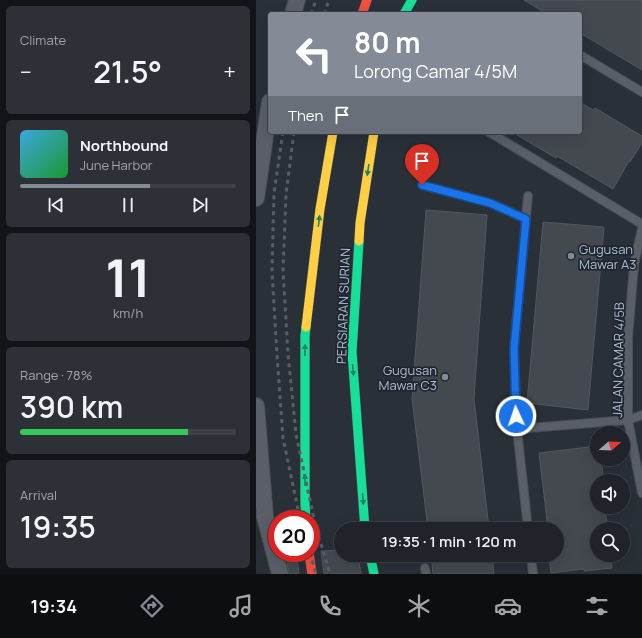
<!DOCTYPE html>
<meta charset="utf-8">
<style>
body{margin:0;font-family:Manrope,sans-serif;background:#2d3036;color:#f1f3f6;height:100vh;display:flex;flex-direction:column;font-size:15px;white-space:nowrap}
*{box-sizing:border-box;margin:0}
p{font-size:13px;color:#a2a4a8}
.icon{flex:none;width:22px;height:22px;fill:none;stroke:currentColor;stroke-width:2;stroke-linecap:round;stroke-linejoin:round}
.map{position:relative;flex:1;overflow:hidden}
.side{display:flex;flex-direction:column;gap:6px;padding:6px;background:#121417;width:256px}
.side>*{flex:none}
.guide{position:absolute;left:12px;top:12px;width:314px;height:122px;border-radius:4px;box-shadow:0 4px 16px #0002,0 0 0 1px #3d4147;background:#848b96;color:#fff;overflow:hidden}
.needle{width:26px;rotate:71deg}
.tools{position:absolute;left:334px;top:426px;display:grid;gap:8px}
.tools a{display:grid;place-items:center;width:40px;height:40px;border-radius:50%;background:#20242a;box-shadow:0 4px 16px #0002,0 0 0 1px #3d4147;font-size:20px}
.speed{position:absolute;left:12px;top:510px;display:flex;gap:8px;font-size:20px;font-weight:700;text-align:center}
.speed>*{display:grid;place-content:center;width:52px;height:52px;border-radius:50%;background:#20242a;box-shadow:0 4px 16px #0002,0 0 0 1px #3d4147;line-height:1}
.speed .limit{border:6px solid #d22;background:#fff;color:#111}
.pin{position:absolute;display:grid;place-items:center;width:34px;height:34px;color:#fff;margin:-41px -17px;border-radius:50% 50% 50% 0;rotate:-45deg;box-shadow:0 0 4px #0007}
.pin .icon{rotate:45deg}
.me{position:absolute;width:44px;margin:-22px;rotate:357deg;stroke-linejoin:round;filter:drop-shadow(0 0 3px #0008)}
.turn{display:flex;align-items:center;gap:14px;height:84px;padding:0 20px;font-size:18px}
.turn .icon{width:52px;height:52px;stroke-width:2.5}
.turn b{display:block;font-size:28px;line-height:34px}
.then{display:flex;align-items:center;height:38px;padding:0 20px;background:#0003;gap:8px;font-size:15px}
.big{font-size:30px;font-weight:600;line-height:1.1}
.side .widget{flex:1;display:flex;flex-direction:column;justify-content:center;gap:6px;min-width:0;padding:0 14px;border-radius:6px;background:#2d3036}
.side .dial{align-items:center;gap:0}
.dial b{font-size:52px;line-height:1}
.song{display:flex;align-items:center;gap:12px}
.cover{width:48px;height:48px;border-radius:6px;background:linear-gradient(135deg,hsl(200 70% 55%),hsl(130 70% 35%))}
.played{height:4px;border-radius:2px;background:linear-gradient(90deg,#848b96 60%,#3d4147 60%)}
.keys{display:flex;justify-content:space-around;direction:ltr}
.heat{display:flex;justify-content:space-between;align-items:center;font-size:22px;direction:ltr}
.charge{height:6px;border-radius:3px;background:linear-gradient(90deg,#34c759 78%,#3d4147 0)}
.trip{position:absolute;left:78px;top:522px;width:230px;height:40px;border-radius:20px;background:#20242a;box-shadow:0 4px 16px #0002,0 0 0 1px #3d4147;font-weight:600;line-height:40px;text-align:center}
.dock{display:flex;height:64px;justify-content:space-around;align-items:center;background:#0d0e11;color:#a2a4a8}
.dock .icon{width:28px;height:28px}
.dock .selected{color:#848b96}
.dock b{font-size:18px;color:#f1f3f6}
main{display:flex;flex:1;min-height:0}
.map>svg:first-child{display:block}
.building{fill:#444950;stroke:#52575f}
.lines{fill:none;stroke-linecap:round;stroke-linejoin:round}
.lane-casing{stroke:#484c53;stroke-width:10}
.street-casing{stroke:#484c53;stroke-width:18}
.fast-casing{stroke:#484c55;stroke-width:10}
.slow-casing{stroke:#484c55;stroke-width:10}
.jam-casing{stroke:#484c55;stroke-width:10}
.lane{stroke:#5a5e66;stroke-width:8}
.street{stroke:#5a5e66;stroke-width:16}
.fast{stroke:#16e098;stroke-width:9}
.slow{stroke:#ffcf43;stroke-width:9}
.jam{stroke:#f24e42;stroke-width:9}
.rail{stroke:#595d64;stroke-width:3;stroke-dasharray:4 4;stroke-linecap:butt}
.oneway{fill:#1a8366}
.route-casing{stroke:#114b97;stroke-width:10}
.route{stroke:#1a73e8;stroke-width:7}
.poi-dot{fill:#848b96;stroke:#1d2633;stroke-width:1.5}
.labels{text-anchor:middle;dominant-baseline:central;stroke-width:3.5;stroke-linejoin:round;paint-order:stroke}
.poi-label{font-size:13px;fill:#b4bcc9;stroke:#1d2633;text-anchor:start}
.street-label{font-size:13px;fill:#b4bcc9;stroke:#1d2633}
</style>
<main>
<section class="side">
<div class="widget"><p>Climate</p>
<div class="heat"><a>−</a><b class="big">21.5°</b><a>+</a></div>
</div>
<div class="widget">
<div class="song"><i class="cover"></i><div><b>Northbound</b><p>June Harbor</p></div></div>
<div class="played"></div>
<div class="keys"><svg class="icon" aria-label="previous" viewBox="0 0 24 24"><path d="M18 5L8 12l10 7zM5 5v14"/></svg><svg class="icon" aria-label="pause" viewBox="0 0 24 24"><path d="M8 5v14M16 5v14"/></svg><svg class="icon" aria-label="next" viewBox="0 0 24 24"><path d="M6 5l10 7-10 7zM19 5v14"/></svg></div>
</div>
<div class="widget dial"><b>11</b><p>km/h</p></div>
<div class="widget"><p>Range · 78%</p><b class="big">390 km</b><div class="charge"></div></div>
<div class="widget"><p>Arrival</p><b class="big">19:35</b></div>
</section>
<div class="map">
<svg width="386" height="574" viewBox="0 0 386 574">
<rect width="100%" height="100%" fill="#2a3038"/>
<path class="building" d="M268,0H386V70L324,33V14H291Z
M324,102L337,110L339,108L386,136V143L374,162L373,161L357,189L301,156L300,158L256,132H324Z
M170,210L231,215L218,398L233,529H172L156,399Z
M287,222L348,227L332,410L271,403Z
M341,446V459H345L348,481H341V511L349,510L352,529H341V555H355L356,568L328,571V569L295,573L293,555H301V529H292L283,453Z
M85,550V555H102L105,574H68L65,551Z
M175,555H236L238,574H177Z
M41,558L43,574H33L31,563Z"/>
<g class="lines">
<g class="lane-casing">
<path id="lane" d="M324,55L386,92
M233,132L386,224
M166,185L234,203L270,219
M272,196L258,349L261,429L272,529
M386,228L378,265L372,338V420L386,493
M261,429L372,420L386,415
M275,555L277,574
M169,568L170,574"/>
</g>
<g class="street-casing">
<path id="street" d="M37,14L41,0
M0,198L14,102
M0,406L9,517L24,574"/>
</g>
<g class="fast-casing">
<path id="fast" d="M148,14L156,0
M103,241L96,352L109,529
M50,519L49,504V336L50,327
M114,555L118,574"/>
</g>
<g class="slow-casing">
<path id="slow" d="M103,241L104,223L118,132
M50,327L64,209L77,132"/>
</g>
<g class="jam-casing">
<path id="jam" d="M106,14L111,0
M53,553L56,574"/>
</g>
<use href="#lane" class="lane"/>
<use href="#street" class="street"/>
<use href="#fast" class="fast"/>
<use href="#slow" class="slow"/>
<use href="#jam" class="jam"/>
<path class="rail" d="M55,14L60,0
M68,14L73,0
M27,132L18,193L16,271L21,355L27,438L44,519
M38,132L30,194L27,270L32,354L40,434L59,524L74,574
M54,553L60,574"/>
</g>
<defs><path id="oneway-solid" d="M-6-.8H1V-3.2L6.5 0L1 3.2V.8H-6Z"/></defs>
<g class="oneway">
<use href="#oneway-solid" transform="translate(112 170) rotate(99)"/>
<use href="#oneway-solid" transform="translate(63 221) rotate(-83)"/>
<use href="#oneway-solid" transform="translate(49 350) rotate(-90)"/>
<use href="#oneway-solid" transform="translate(97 370) rotate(86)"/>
<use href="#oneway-solid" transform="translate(49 480) rotate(-90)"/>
<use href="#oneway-solid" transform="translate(107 499) rotate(86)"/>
</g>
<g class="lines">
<g class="route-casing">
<path id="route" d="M166,185L234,203L270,219L258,349L260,416"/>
</g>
<use href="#route" class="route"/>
</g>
<g class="poi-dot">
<circle cx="315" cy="256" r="4"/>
<circle cx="189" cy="377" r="4"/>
</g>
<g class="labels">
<g class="poi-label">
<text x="323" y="249">Gugusan<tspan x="323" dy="15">Mawar A3</tspan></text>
<text x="181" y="370" text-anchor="end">Gugusan<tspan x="181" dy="15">Mawar C3</tspan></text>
</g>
<g class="street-label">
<text transform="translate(87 306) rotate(-88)">PERSIARAN SURIAN</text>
<text transform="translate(362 360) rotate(-89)">JALAN CAMAR 4/5B</text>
</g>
</g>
</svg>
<div class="tools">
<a><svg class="needle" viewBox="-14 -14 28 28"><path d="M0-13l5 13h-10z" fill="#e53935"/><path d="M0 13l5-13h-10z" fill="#a2a4a8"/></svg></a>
<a><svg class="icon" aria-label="sound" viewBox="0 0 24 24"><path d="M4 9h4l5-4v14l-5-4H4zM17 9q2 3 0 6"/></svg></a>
<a><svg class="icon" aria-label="search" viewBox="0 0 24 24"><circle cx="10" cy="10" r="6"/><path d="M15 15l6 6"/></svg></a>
</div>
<div class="speed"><div class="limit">20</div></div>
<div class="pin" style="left:166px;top:185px;background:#d93025"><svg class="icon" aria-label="arrive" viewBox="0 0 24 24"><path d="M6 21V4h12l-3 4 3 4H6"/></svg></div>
<svg class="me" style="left:260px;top:416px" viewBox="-20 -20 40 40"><circle r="17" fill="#1a73e8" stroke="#fff" stroke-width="3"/><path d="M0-11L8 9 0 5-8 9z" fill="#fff"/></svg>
<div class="trip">19:35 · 1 min · 120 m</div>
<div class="guide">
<div class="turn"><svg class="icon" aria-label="left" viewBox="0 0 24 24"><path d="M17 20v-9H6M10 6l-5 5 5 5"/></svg><div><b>80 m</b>Lorong Camar 4/5M</div></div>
<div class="then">Then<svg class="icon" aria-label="arrive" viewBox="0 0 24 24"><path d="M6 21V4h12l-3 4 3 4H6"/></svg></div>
</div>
</div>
</main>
<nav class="dock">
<b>19:34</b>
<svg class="icon selected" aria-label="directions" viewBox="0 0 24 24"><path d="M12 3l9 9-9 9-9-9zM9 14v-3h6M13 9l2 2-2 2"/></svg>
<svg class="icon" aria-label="music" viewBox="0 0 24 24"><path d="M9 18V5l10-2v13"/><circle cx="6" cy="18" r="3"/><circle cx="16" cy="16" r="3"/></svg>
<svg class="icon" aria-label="phone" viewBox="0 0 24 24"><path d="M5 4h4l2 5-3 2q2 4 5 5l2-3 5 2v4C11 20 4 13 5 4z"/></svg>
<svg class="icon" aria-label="climate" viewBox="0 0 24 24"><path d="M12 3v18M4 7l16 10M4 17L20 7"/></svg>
<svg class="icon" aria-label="car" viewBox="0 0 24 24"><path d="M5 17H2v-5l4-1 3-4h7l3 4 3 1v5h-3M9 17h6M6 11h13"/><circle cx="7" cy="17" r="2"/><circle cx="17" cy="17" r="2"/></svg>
<svg class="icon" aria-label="filters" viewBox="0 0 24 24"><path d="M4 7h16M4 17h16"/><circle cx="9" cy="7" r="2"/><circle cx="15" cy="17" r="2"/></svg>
</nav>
